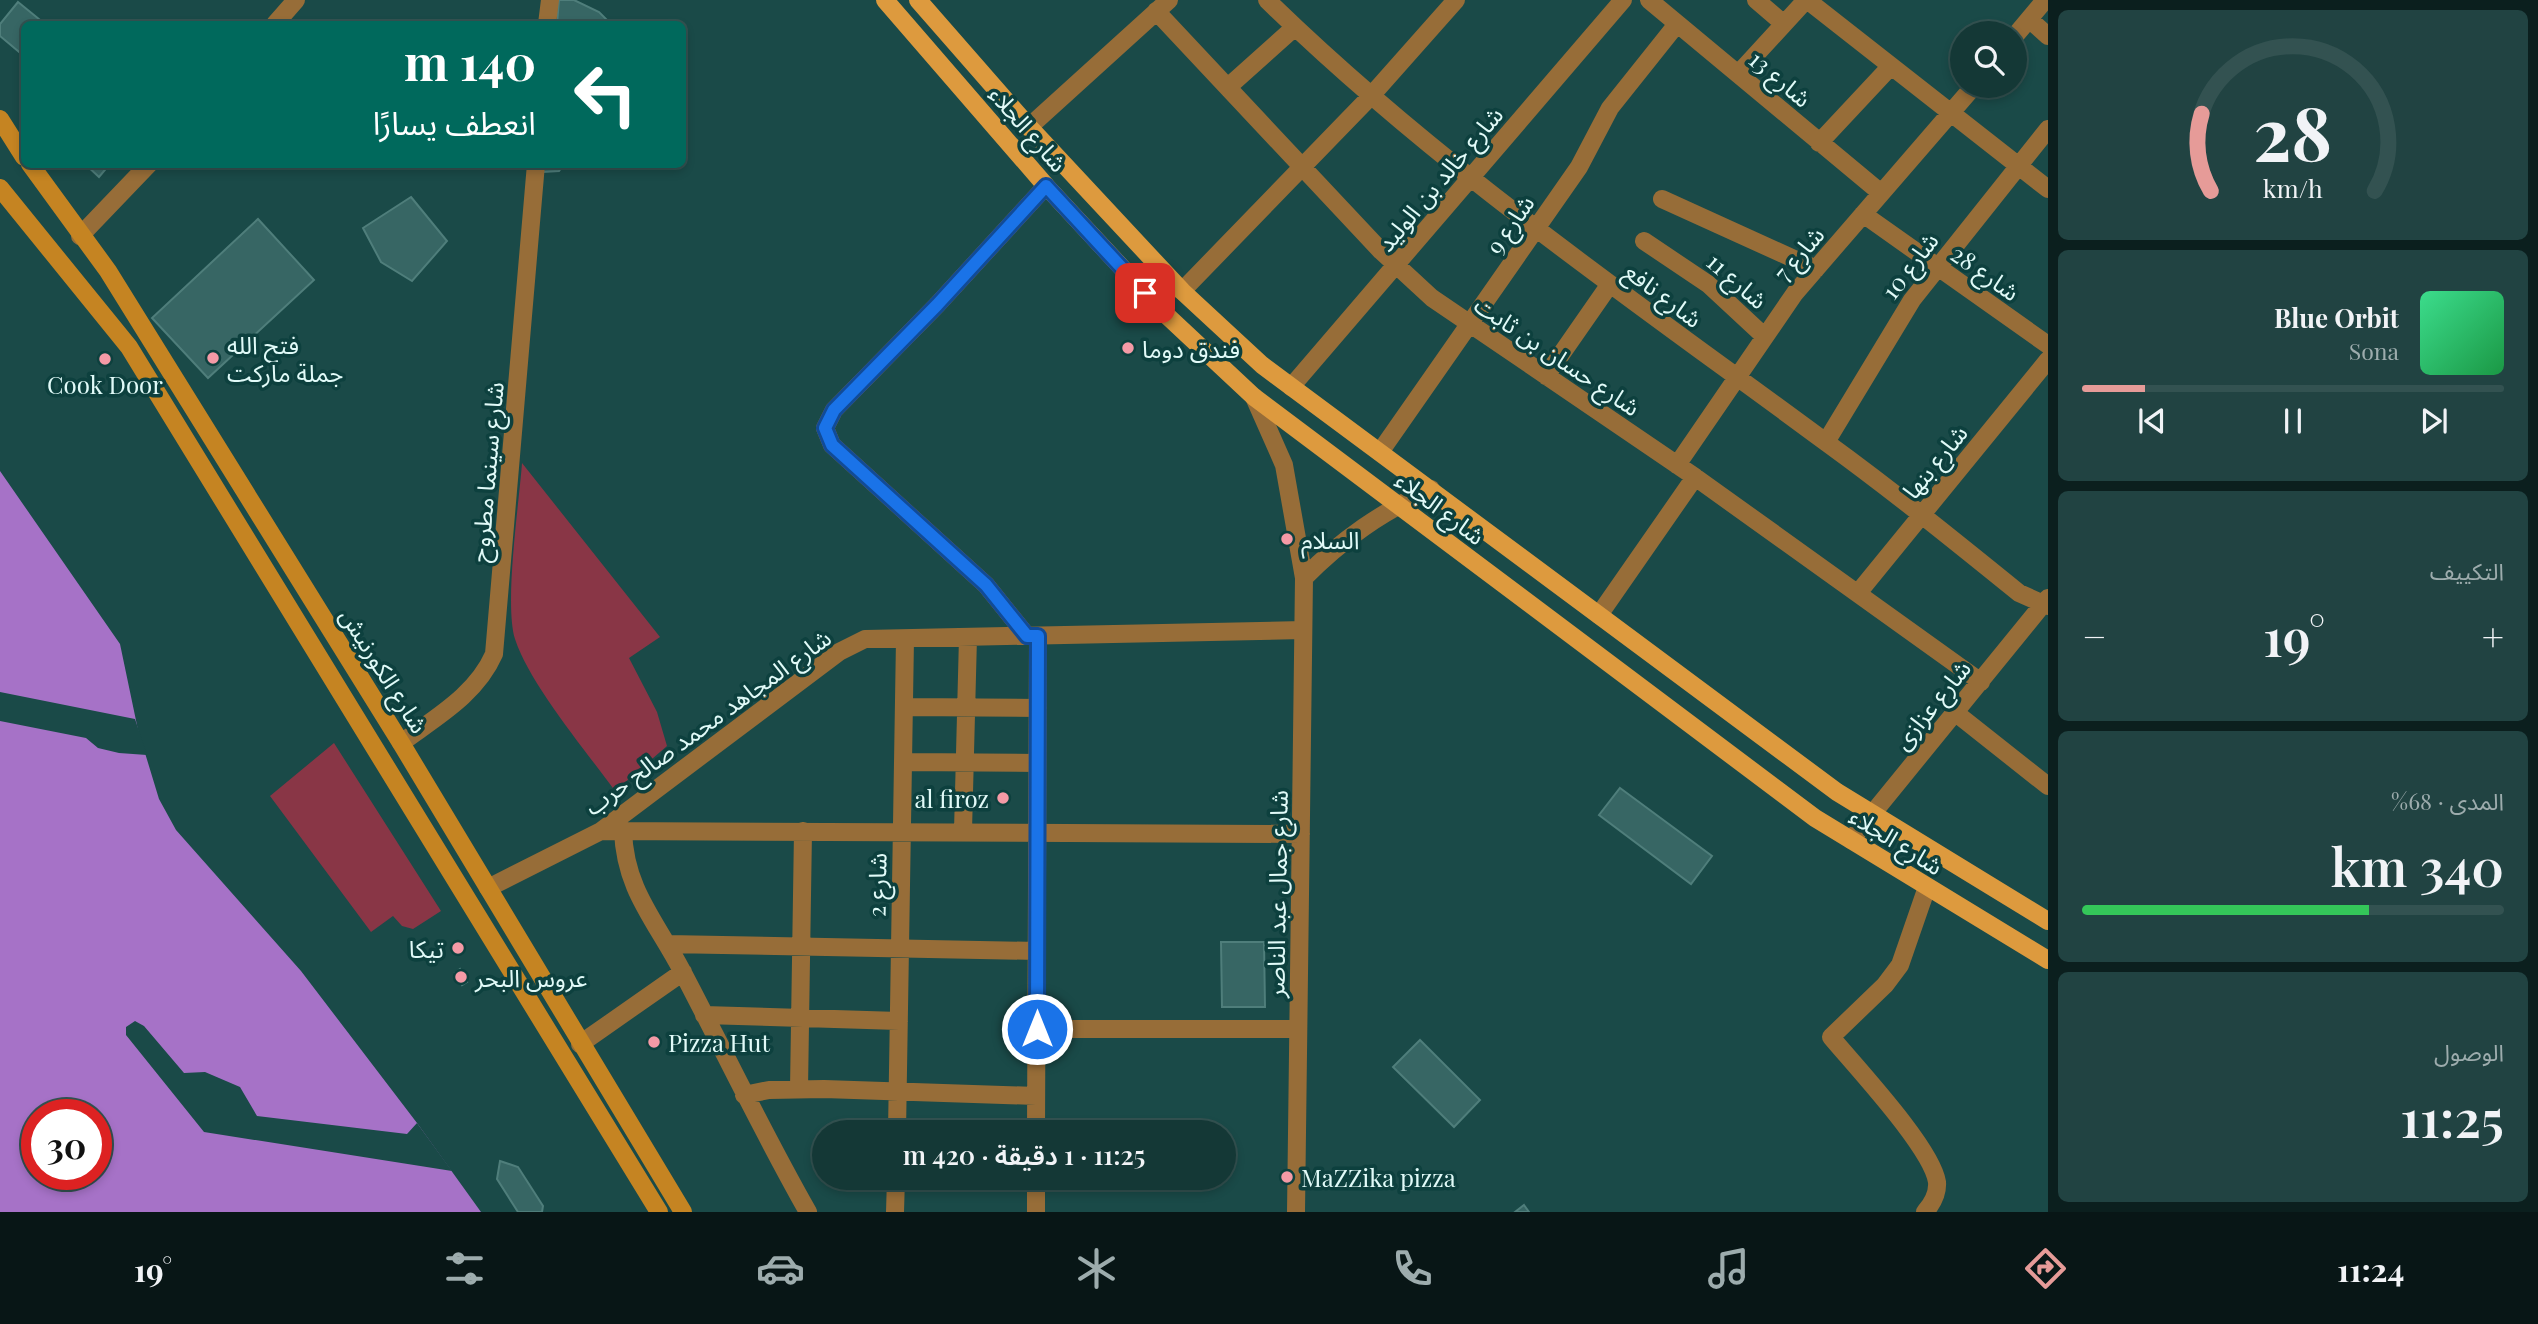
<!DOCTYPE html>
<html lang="ar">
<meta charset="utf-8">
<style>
body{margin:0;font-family:"Playfair Display","Noto Sans Arabic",serif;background:#214342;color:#f1f3f6;direction:rtl;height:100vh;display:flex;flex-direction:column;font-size:26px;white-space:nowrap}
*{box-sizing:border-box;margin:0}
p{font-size:23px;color:#9dacad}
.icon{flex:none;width:38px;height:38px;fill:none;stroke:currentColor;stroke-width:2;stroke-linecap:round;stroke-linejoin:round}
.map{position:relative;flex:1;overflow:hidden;direction:ltr}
.drawer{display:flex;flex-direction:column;gap:10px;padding:10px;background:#0b1f1e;width:490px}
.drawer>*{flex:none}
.top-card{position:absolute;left:21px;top:21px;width:665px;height:147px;border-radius:10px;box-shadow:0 4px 10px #0003,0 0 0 2px #335251;direction:rtl;background:#00695c;color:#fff;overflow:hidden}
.buttons{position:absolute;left:1950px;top:21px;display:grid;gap:14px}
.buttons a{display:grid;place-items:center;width:77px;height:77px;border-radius:50%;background:#143836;box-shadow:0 4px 10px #0003,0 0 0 2px #335251;font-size:35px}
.speed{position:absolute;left:21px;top:1099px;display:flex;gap:14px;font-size:35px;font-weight:700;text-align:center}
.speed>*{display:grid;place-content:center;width:91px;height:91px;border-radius:50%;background:#143836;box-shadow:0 4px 10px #0003,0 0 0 2px #335251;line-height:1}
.speed .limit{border:10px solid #d22;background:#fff;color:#111}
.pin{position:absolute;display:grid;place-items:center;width:60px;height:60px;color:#fff;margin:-30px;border-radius:14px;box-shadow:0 4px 10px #0006}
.me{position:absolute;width:77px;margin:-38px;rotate:0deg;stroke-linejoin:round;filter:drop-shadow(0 0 5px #0008)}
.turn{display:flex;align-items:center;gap:24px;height:147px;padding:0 35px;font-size:32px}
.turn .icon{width:91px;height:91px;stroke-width:2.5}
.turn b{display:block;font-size:49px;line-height:60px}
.big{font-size:52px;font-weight:600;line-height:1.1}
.drawer .tile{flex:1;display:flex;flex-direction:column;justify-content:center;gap:10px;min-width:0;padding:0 24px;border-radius:10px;background:#214342}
.drawer .dial{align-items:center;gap:0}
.dial svg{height:182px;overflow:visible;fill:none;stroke:#335251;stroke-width:7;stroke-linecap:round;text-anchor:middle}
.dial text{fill:#f1f3f6;stroke:none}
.song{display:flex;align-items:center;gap:21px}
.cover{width:84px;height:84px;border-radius:10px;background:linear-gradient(135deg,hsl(150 70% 55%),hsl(140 70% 35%))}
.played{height:7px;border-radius:4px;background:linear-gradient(90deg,#e69b98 15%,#335251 15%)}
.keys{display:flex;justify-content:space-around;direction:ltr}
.heat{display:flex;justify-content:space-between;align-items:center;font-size:38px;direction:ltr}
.charge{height:10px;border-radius:5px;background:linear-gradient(90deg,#34c759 68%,#335251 0)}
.trip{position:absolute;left:812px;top:1120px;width:424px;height:70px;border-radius:35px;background:#143836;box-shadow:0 4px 10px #0003,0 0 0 2px #335251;font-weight:600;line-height:70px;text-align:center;direction:rtl}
.tab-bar{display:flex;height:112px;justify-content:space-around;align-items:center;background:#081616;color:#9dacad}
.tab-bar .icon{width:49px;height:49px}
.tab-bar .active{color:#e69b98}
.tab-bar b{font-size:32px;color:#f1f3f6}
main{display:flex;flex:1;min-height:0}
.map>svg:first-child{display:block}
.green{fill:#893646}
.water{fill:#a672c7;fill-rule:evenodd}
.pier{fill:#1a4a48}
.building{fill:#376664;stroke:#4f7e7b;stroke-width:2}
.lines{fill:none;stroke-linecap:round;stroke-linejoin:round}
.street{stroke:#976d38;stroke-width:18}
.secondary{stroke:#c58422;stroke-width:18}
.primary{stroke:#dd9a3e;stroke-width:18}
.route-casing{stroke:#114b97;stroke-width:18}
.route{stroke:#1a73e8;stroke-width:12}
.poi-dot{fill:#f49aa6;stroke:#0d403e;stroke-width:2.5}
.labels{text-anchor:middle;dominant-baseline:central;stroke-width:7;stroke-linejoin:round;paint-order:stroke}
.street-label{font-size:24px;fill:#e1faf8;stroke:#0d403e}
.poi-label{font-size:24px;fill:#e1faf8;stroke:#0d403e;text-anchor:start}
</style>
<main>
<section class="drawer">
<div class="tile dial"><svg viewBox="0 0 100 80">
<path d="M14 69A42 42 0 1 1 86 69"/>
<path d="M14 69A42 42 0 0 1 10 35" stroke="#e69b98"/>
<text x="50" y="56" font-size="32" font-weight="700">28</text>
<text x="50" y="72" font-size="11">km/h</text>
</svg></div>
<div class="tile">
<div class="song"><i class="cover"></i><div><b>Blue Orbit</b><p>Sona</p></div></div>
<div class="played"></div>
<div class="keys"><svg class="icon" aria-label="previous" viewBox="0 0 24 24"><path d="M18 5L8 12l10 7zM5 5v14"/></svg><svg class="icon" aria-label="pause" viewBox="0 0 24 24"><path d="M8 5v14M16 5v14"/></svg><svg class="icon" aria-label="next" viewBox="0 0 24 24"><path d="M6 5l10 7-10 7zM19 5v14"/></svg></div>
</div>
<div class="tile"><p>التكييف</p>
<div class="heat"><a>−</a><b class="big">19°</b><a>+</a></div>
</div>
<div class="tile"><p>المدى · 68%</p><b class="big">340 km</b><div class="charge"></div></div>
<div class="tile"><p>الوصول</p><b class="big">11:25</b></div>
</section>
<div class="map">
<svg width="2048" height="1212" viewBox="0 0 2048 1212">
<rect width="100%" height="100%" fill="#1a4a48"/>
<path class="green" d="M522,463L660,637L629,658L657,712L667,746L615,791C586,751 529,683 515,639C504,604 519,504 522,463Z
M334,743L441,911L413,929L402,926L393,916L371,932L270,796Z"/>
<path class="water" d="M0,471L120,644L138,730L159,799L176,830L301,971L417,1123L481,1212H0ZM37,1115H96V1174H37Z"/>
<path class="pier" d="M0,692L135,719L147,755L119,753L98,748L86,738L0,721Z
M135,1021L144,1026L184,1073L205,1072L240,1087L257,1116L407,1134L417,1123L452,1171L204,1132L126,1035V1027Z"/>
<path class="building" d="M559,0H574L599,12L611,24H557Z
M18,2L45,24H24V56L0,36V24Z
M85,164H110L99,177Z
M543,164H564L559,171L543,172Z
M411,197L447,241L412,281L381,262L363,228Z
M258,219L314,280L208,378L152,318Z
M1620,788L1712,856L1691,884L1599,815Z
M1221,942H1264L1265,1007H1222Z
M460,969L467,982L462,985L455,973Z
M1420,1040L1480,1100L1454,1127L1393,1067Z
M500,1161L518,1167L543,1206L542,1212H518L497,1179Z
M1524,1205L1529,1212H1515Z"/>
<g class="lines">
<path class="street" d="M1267,0C1438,167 1635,301 1827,443C1893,491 1956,542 2019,593L2048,606
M1649,0L1881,193
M1756,0L1784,24
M1807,0L2048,189
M1156,11L1381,251L1432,298L1695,477L1981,682
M2029,19L2048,36
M275,24L296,0
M547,24L550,0
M2014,37L2045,0
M1738,74L1806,0
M1228,87L1295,27
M1029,127L1169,0
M1819,143L1891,66
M1662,199L1816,269
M1863,214L2048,345
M80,236L149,164
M1644,241L1708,284L1764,336
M1182,291L1370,97L1456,0
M1546,376L1610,284
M1291,387L1623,0
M1254,397L1284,465L1304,578L1296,1212
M1826,442L1912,300L2048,129
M1380,452L1579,167L1610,108L1677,24
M1677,465L1795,293L1974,86
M1304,578C1342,539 1382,512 1431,489
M1858,593L2048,360
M1599,615L1695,477
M1027,636L986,585L832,445L825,428L834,410L937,305L1046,186
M904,707L1038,708
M1957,714L2048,786
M401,743C436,717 476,695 494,654L536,164
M903,762L1037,763
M601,831L1301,834
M623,831C625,890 656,921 682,971C724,1051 763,1133 808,1212
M963,831L968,637
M1851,840L2048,598
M488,888L601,831L839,652L865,639L1303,630
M667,944L1037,951
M704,1015L899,1021
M1036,1029H1298
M580,1044L683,972
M799,1089L803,831
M744,1095L769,1090L824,1089L1036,1096
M897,1132L905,639
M1036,1132L1038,636
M895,1212L896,1178
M1036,1212V1178
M1925,1212C1932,1204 1938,1194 1937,1182C1932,1148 1856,1067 1831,1037L1885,985L1900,965L1927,887"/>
<path class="secondary" d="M0,119L24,157
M30,164L108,271L401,743L683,1212
M0,188L129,347L659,1212"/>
<path class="primary" d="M885,0L1046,186L1162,311L1254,397L1815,818L2048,960
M918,0L1029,127L1182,291L1262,365L1837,792L2048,921"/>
</g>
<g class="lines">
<g class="route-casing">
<path id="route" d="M1037,1029L1038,636H1027L986,585L832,445L825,428L834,410L937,305L1046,186L1145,293"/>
</g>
<use href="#route" class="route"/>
</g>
<g class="poi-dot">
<circle cx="1128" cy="348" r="7"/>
<circle cx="213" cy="358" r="7"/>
<circle cx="105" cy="359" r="7"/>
<circle cx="1287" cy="539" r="7"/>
<circle cx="1003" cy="798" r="7"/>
<circle cx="458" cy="948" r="7"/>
<circle cx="461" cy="977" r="7"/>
<circle cx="654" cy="1042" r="7"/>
<circle cx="1287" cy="1177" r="7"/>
</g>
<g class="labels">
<g class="street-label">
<text transform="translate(1781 78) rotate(40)">شارع 13</text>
<text transform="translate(1029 128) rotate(49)">شارع الجلاء</text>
<text transform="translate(1439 178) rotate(-50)">شارع خالد بن الوليد</text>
<text transform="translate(1509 224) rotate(-56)">شارع 9</text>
<text transform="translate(1798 253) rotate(-50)">شارع 7</text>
<text transform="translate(1909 265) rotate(-53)">شارع 10</text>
<text transform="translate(1986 272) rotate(35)">شارع 28</text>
<text transform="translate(1738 280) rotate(41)">شارع 11</text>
<text transform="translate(1664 294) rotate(37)">شارع نافع</text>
<text transform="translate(1558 355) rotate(34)">شارع حسان بن ثابت</text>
<text transform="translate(1934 461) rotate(-51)">شارع بنها</text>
<text transform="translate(486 472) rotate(-85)">شارع سينما مطروح</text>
<text transform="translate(1441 507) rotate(37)">شارع الجلاء</text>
<text transform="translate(385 670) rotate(58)">شارع الكورنيش</text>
<text transform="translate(1931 704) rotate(-51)">شارع عزازى</text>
<text transform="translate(707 721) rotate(-36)">شارع المجاهد محمد صالح حرب</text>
<text transform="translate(1897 840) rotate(32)">شارع الجلاء</text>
<text transform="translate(876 885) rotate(-89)">شارع 2</text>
<text transform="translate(1276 894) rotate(-89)">شارع جمال عبد الناصر</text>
</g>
<g class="poi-label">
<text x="227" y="344">فتح الله<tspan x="227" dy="28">جملة ماركت</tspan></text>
<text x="1142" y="348">فندق دوما</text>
<text x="105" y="384" text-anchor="middle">Cook Door</text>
<text x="1301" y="539">السلام</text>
<text x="989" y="798" text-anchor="end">al firoz</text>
<text x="444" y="948" text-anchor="end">تيكا</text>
<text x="475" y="977">عروس البحر</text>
<text x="668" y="1042">Pizza Hut</text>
<text x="1301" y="1177">MaZZika pizza</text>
</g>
</g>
</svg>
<div class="buttons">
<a><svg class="icon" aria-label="search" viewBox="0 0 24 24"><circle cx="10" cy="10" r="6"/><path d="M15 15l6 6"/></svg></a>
</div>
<div class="speed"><div class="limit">30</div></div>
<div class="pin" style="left:1145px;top:293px;background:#d93025"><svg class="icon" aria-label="arrive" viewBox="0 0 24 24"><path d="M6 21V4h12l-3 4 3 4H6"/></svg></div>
<svg class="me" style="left:1037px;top:1029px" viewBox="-20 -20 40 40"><circle r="17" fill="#1a73e8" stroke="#fff" stroke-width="3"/><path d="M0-11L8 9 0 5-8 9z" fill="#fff"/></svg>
<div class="trip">11:25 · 1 دقيقة · 420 m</div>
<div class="top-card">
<div class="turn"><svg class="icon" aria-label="left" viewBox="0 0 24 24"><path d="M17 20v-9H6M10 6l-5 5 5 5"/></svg><div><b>140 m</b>انعطف يسارًا</div></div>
</div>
</div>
</main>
<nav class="tab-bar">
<b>11:24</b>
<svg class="icon active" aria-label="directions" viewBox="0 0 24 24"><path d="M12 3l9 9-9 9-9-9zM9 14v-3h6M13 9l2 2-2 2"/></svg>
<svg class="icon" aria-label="music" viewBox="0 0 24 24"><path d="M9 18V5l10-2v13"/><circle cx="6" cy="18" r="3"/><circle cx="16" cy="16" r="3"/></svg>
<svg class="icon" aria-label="phone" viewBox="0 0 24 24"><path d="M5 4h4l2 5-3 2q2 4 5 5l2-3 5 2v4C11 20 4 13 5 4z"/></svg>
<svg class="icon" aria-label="climate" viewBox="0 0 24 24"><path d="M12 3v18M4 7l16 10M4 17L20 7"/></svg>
<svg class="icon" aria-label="car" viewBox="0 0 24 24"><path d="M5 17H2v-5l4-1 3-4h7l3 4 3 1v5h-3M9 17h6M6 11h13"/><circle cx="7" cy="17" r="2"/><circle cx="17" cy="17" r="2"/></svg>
<svg class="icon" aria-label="filters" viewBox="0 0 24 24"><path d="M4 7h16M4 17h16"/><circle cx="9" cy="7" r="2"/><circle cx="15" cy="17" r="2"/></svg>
<b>19°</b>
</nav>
